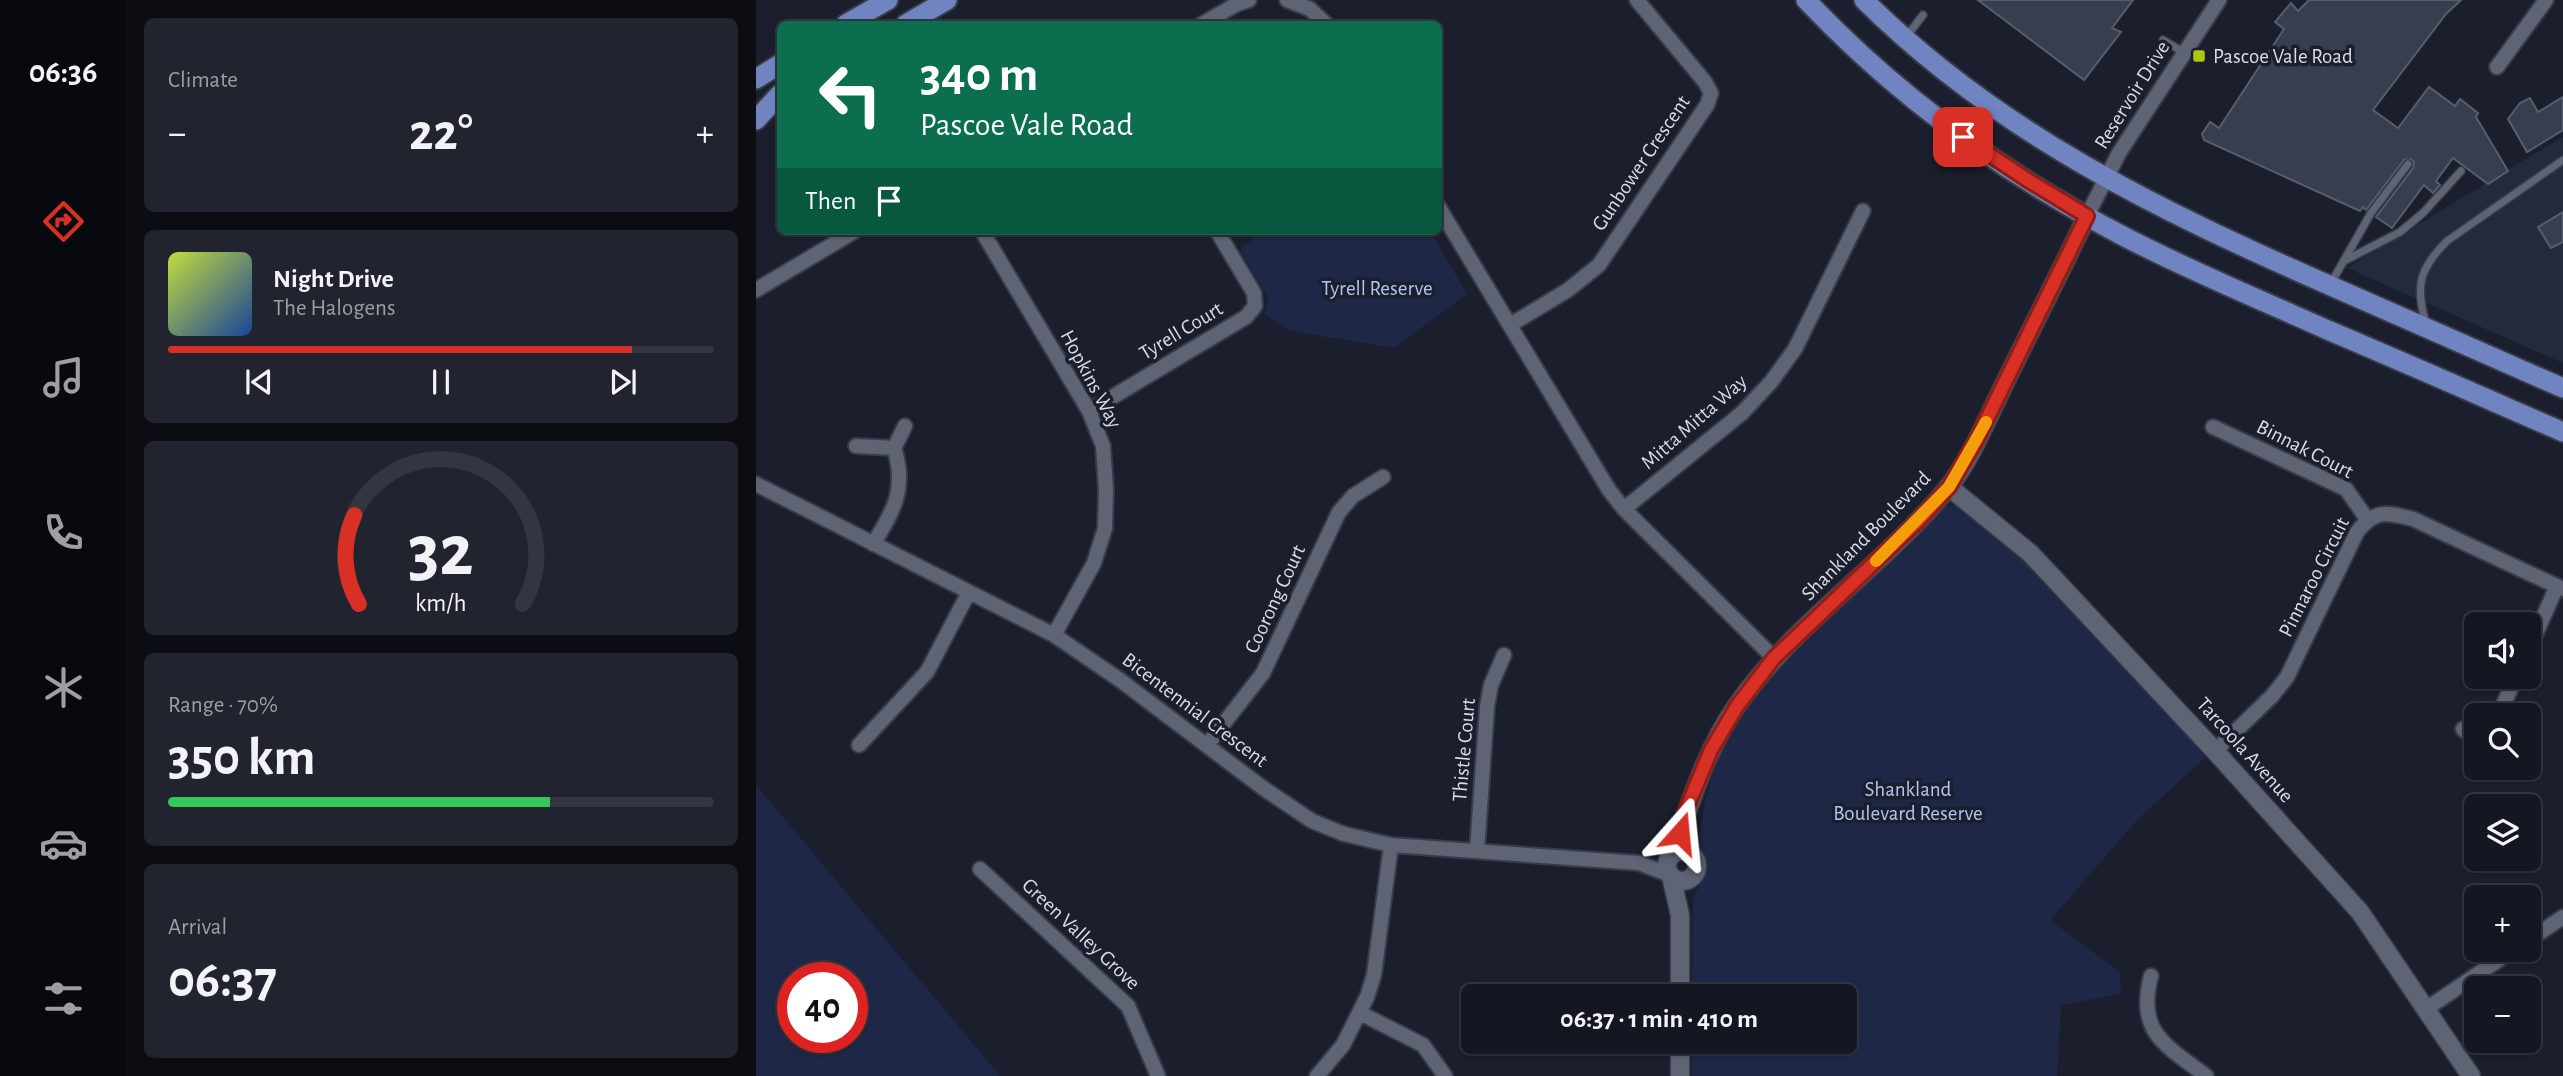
<!DOCTYPE html>
<meta charset="utf-8">
<style>
body{margin:0;font-family:"Alegreya Sans",sans-serif;background:#21242f;color:#f1f3f6;height:100vh;display:flex;flex-direction:column;font-size:26px;white-space:nowrap}
*{box-sizing:border-box;margin:0}
p{font-size:23px;color:#9d9fa5}
.icon{flex:none;width:38px;height:38px;fill:none;stroke:currentColor;stroke-width:2;stroke-linecap:round;stroke-linejoin:round}
.map{position:relative;flex:1;overflow:hidden}
.panel{display:flex;flex-direction:column;gap:18px;padding:18px;background:#0b0d13;width:630px}
.panel>*{flex:none}
.banner{position:absolute;left:21px;top:21px;width:665px;height:214px;border-radius:10px;box-shadow:0 2px 5px #0004,0 0 0 2px #333640;background:#0b6e4f;color:#fff;overflow:hidden}
.controls{position:absolute;left:1708px;top:612px;display:grid;gap:14px}
.controls a{display:grid;place-items:center;width:77px;height:77px;border-radius:10px;background:#141722;box-shadow:0 2px 5px #0004,0 0 0 2px #333640;font-size:35px}
.speed{position:absolute;left:21px;top:962px;display:flex;gap:14px;font-size:35px;font-weight:700;text-align:center}
.speed>*{display:grid;place-content:center;width:91px;height:91px;border-radius:50%;background:#141722;box-shadow:0 2px 5px #0004,0 0 0 2px #333640;line-height:1}
.speed .limit{border:10px solid #d22;background:#fff;color:#111}
.pin{position:absolute;display:grid;place-items:center;width:60px;height:60px;color:#fff;margin:-30px;border-radius:14px;box-shadow:0 4px 10px #0006}
.me{position:absolute;width:77px;margin:-38px;rotate:18deg;stroke-linejoin:round;filter:drop-shadow(0 0 5px #0008)}
.turn{display:flex;align-items:center;gap:24px;height:147px;padding:0 28px;font-size:32px}
.turn .icon{width:91px;height:91px;stroke-width:2.5}
.turn b{display:block;font-size:49px;line-height:60px}
.then{display:flex;align-items:center;height:66px;padding:0 28px;background:#0003;gap:14px;font-size:26px}
.big{font-size:52px;font-weight:700;line-height:1.1}
.panel .widget{flex:1;display:flex;flex-direction:column;justify-content:center;gap:10px;min-width:0;padding:0 24px;border-radius:10px;background:#21242f}
.panel .dial{align-items:center;gap:0}
.dial svg{height:182px;overflow:visible;fill:none;stroke:#333640;stroke-width:7;stroke-linecap:round;text-anchor:middle}
.dial text{fill:#f1f3f6;stroke:none}
.song{display:flex;align-items:center;gap:21px}
.cover{width:84px;height:84px;border-radius:10px;background:linear-gradient(135deg,hsl(70 70% 55%),hsl(220 70% 35%))}
.played{height:7px;border-radius:4px;background:linear-gradient(90deg,#d93025 85%,#333640 85%)}
.keys{display:flex;justify-content:space-around;direction:ltr}
.heat{display:flex;justify-content:space-between;align-items:center;font-size:38px;direction:ltr}
.charge{height:10px;border-radius:5px;background:linear-gradient(90deg,#34c759 70%,#333640 0)}
.trip{position:absolute;left:705px;top:984px;width:396px;height:70px;border-radius:10px;background:#141722;box-shadow:0 2px 5px #0004,0 0 0 2px #333640;font-weight:700;line-height:70px;text-align:center}
main{display:flex;flex:1;min-height:0}
.tab-bar{display:flex;flex-direction:column;width:126px;justify-content:space-around;align-items:center;background:#08090e;color:#9d9fa5}
.tab-bar .icon{width:49px;height:49px}
.tab-bar .selected{color:#d93025}
.tab-bar b{font-size:32px;color:#f1f3f6}
.map>svg:first-child{display:block}
.built{fill:#232a3c}
.green{fill:#1e2846;fill-rule:evenodd}
.building{fill:#383e4d;stroke:#565d6d;stroke-width:2}
.lines{fill:none;stroke-linecap:round;stroke-linejoin:round}
.service-casing{stroke:#393c47;stroke-width:10}
.minor-casing{stroke:#393c47;stroke-width:18}
.tertiary-casing{stroke:#393c47;stroke-width:21}
.primary-casing{stroke:#393c47;stroke-width:23}
.service{stroke:#5e6474;stroke-width:7}
.minor{stroke:#5e6474;stroke-width:14}
.tertiary{stroke:#5e6474;stroke-width:18}
.primary{stroke:#7084c1;stroke-width:19}
.route-casing{stroke:#8d1f18;stroke-width:18}
.route{stroke:#d93025;stroke-width:12}
.slow{stroke:#f59e0b;stroke-width:12}
.poi-dot{fill:#acc612;stroke:#1b1f2d;stroke-width:2.5}
.labels{text-anchor:middle;dominant-baseline:central;stroke-width:7;stroke-linejoin:round;paint-order:stroke}
.poi-label{font-size:21px;fill:#d9dde6;stroke:#1b1f2d;text-anchor:start}
.street-label{font-size:21px;fill:#d9dde6;stroke:#1b1f2d}
.park-label{font-size:21px;fill:#b2c3f2;stroke:#1b1f2d}
</style>
<main>
<nav class="tab-bar">
<b>06:36</b>
<svg class="icon selected" aria-label="directions" viewBox="0 0 24 24"><path d="M12 3l9 9-9 9-9-9zM9 14v-3h6M13 9l2 2-2 2"/></svg>
<svg class="icon" aria-label="music" viewBox="0 0 24 24"><path d="M9 18V5l10-2v13"/><circle cx="6" cy="18" r="3"/><circle cx="16" cy="16" r="3"/></svg>
<svg class="icon" aria-label="phone" viewBox="0 0 24 24"><path d="M5 4h4l2 5-3 2q2 4 5 5l2-3 5 2v4C11 20 4 13 5 4z"/></svg>
<svg class="icon" aria-label="climate" viewBox="0 0 24 24"><path d="M12 3v18M4 7l16 10M4 17L20 7"/></svg>
<svg class="icon" aria-label="car" viewBox="0 0 24 24"><path d="M5 17H2v-5l4-1 3-4h7l3 4 3 1v5h-3M9 17h6M6 11h13"/><circle cx="7" cy="17" r="2"/><circle cx="17" cy="17" r="2"/></svg>
<svg class="icon" aria-label="filters" viewBox="0 0 24 24"><path d="M4 7h16M4 17h16"/><circle cx="9" cy="7" r="2"/><circle cx="15" cy="17" r="2"/></svg>
</nav>
<section class="panel">
<div class="widget"><p>Climate</p>
<div class="heat"><a>−</a><b class="big">22°</b><a>+</a></div>
</div>
<div class="widget">
<div class="song"><i class="cover"></i><div><b>Night Drive</b><p>The Halogens</p></div></div>
<div class="played"></div>
<div class="keys"><svg class="icon" aria-label="previous" viewBox="0 0 24 24"><path d="M18 5L8 12l10 7zM5 5v14"/></svg><svg class="icon" aria-label="pause" viewBox="0 0 24 24"><path d="M8 5v14M16 5v14"/></svg><svg class="icon" aria-label="next" viewBox="0 0 24 24"><path d="M6 5l10 7-10 7zM19 5v14"/></svg></div>
</div>
<div class="widget dial"><svg viewBox="0 0 100 80">
<path d="M14 69A42 42 0 1 1 86 69"/>
<path d="M14 69A42 42 0 0 1 12 30" stroke="#d93025"/>
<text x="50" y="56" font-size="32" font-weight="700">32</text>
<text x="50" y="72" font-size="11">km/h</text>
</svg></div>
<div class="widget"><p>Range · 70%</p><b class="big">350 km</b><div class="charge"></div></div>
<div class="widget"><p>Arrival</p><b class="big">06:37</b></div>
</section>
<div class="map">
<svg width="1807" height="1076" viewBox="0 0 1807 1076">
<rect width="100%" height="100%" fill="#1b1f2d"/>
<path class="built" d="M1807,137V363L1591,268L1768,160Z"/>
<path class="green" d="M505,231H674L711,294L638,348L534,331L509,314L512,297L484,250Z
M1195,505L1206,506L1270,559L1452,755L1381,820L1294,920L1364,972L1365,994L1305,1005L1301,1076H936V1041H1088V996H936L937,900L949,870L942,844L950,796L964,751L988,711L1015,676L1173,522L1184,509Z
M0,785L244,1076H0ZM37,978H96V1038H37Z"/>
<path class="building" d="M1222,0H1377L1356,28L1365,32L1328,80Z
M1553,0H1705L1690,14L1617,110L1642,128L1673,87L1699,106L1704,99L1722,113L1720,117L1752,171L1732,184L1697,158L1680,181L1684,185L1677,193L1668,185L1636,228L1620,217L1657,168L1658,162L1655,159L1648,160L1610,210L1607,207L1604,211L1448,140L1446,134L1454,122L1463,128L1528,29L1519,22L1535,3L1542,11Z
M1807,97V130L1771,152L1752,119L1764,103L1774,98L1782,112Z
M1807,212V242L1795,248L1782,227Z"/>
<g class="lines">
<g class="service-casing">
<path id="service" d="M1150,37L1167,15
M1407,40L1427,52
M1588,261L1644,232L1667,213L1705,171
M1574,285L1615,213L1652,164
M1670,324C1659,286 1663,269 1691,241L1807,160"/>
</g>
<g class="minor-casing">
<path id="minor" d="M531,0L554,9L570,24
M446,24L481,4L493,0
M1741,67L1790,0
M682,206L853,490L868,509L1018,658
M1331,216L1363,153L1463,0
M226,231L333,411L347,446L350,489L349,528L338,563L298,635
M0,290L99,231
M754,325L812,290L843,265L951,105L955,93L949,82L881,0
M333,411L490,317L499,306L498,293L461,231
M1457,427L1590,489L1611,519
M100,446L138,448L149,426
M0,484L298,635L364,680L507,788L556,821L588,834L635,845L883,863L914,875
M868,509L986,413L1015,382L1039,349L1107,211
M117,544C138,511 151,488 138,448
M1773,649L1801,586
M1742,716L1760,677
M1707,729L1720,741
M103,745L171,672L213,592
M451,745L507,673L583,512L597,496L627,477
M1459,751L1516,696L1531,677L1601,532C1619,509 1630,512 1657,519L1807,589
M721,851L731,707L735,685L748,655
M224,869L372,1006L402,1076
M1773,940L1807,917
M1395,976C1380,1033 1410,1045 1450,1076
M1670,1009L1757,950
M604,1013L667,1045L689,1076
M561,1076L587,1045L611,997L618,975L635,845"/>
</g>
<g class="tertiary-casing">
<path id="tertiary" d="M1193,487L1274,553L1459,751L1604,912L1715,1076
M911 866a15 15 0 1 1 30 0a15 15 0 1 1-30 0Z
M917,854C934,803 950,749 982,704C1040,622 1127,566 1191,489C1214,461 1229,423 1245,391C1273,333 1303,275 1331,216
M915,876L924,915V996
M924,1041V1076"/>
</g>
<g class="primary-casing">
<path id="primary" d="M1050,0C1141,96 1250,175 1367,236C1434,271 1505,300 1574,331C1652,364 1729,398 1807,432
M1108,0C1242,133 1404,211 1575,286C1652,320 1730,354 1807,388
M90,24L132,0
M150,24L191,0
M0,79L24,64
M0,120L24,94"/>
</g>
<use href="#service" class="service"/>
<use href="#minor" class="minor"/>
<use href="#tertiary" class="tertiary"/>
<use href="#primary" class="primary"/>
</g>
<g class="lines">
<g class="route-casing">
<path id="route" d="M924,833L929,812L955,750L981,706L1018,658L1162,521L1193,487L1220,441L1331,216L1273,181L1207,137"/>
</g>
<use href="#route" class="route"/>
<path class="slow" d="M1120,561L1193,487L1230,422"/>
</g>
<rect class="poi-dot" x="1436" y="49" width="14" height="14" rx="3.5"/>
<g class="labels">
<g class="poi-label">
<text x="1457" y="56">Pascoe Vale Road</text>
</g>
<g class="street-label">
<text transform="translate(1376 95) rotate(-58)">Reservoir Drive</text>
<text transform="translate(885 163) rotate(-56)">Gunbower Crescent</text>
<text transform="translate(425 331) rotate(-31)">Tyrell Court</text>
<text transform="translate(335 379) rotate(62)">Hopkins Way</text>
<text transform="translate(938 422) rotate(-41)">Mitta Mitta Way</text>
<text transform="translate(1549 449) rotate(27)">Binnak Court</text>
<text transform="translate(1110 536) rotate(-45)">Shankland Boulevard</text>
<text transform="translate(1558 577) rotate(-63)">Pinnaroo Circuit</text>
<text transform="translate(519 599) rotate(-65)">Coorong Court</text>
<text transform="translate(439 710) rotate(37)">Bicentennial Crescent</text>
<text transform="translate(708 750) rotate(-85)">Thistle Court</text>
<text transform="translate(1489 750) rotate(48)">Tarcoola Avenue</text>
<text transform="translate(325 934) rotate(43)">Green Valley Grove</text>
</g>
<g class="park-label">
<text x="621" y="288">Tyrell Reserve</text>
<text x="1152" y="789">Shankland<tspan x="1152" dy="24">Boulevard Reserve</tspan></text>
</g>
</g>
</svg>
<div class="controls">
<a><svg class="icon" aria-label="sound" viewBox="0 0 24 24"><path d="M4 9h4l5-4v14l-5-4H4zM17 9q2 3 0 6"/></svg></a>
<a><svg class="icon" aria-label="search" viewBox="0 0 24 24"><circle cx="10" cy="10" r="6"/><path d="M15 15l6 6"/></svg></a>
<a><svg class="icon" aria-label="layers" viewBox="0 0 24 24"><path d="M12 4l9 5-9 5-9-5zM3 14l9 5 9-5"/></svg></a>
<a>+</a>
<a>−</a>
</div>
<div class="speed"><div class="limit">40</div></div>
<div class="pin" style="left:1207px;top:137px;background:#d93025"><svg class="icon" aria-label="arrive" viewBox="0 0 24 24"><path d="M6 21V4h12l-3 4 3 4H6"/></svg></div>
<svg class="me" style="left:924px;top:833px" viewBox="-20 -20 40 40"><path d="M0-17L14 15 0 8-14 15z" fill="#d93025" stroke="#fff" stroke-width="4"/></svg>
<div class="trip">06:37 · 1 min · 410 m</div>
<div class="banner">
<div class="turn"><svg class="icon" aria-label="left" viewBox="0 0 24 24"><path d="M17 20v-9H6M10 6l-5 5 5 5"/></svg><div><b>340 m</b>Pascoe Vale Road</div></div>
<div class="then">Then<svg class="icon" aria-label="arrive" viewBox="0 0 24 24"><path d="M6 21V4h12l-3 4 3 4H6"/></svg></div>
</div>
</div>
</main>
